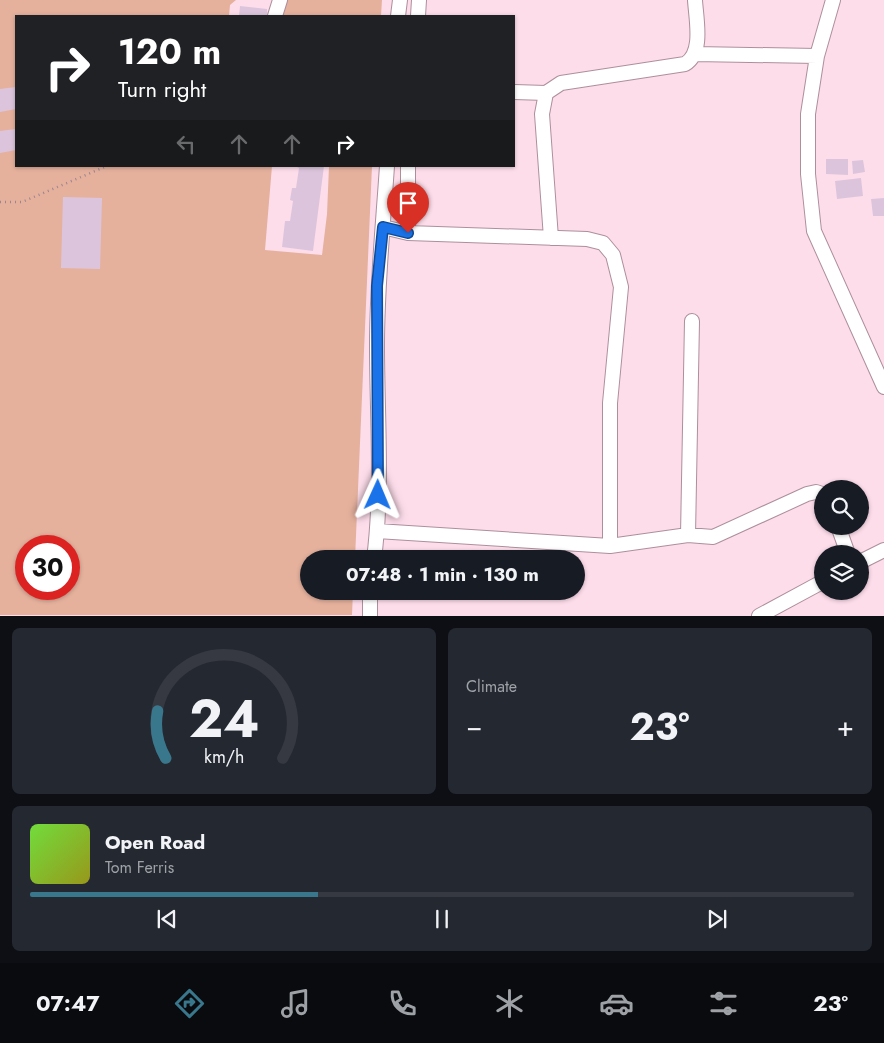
<!DOCTYPE html>
<meta charset="utf-8">
<style>
body{margin:0;font-family:Jost,sans-serif;background:#242831;color:#f1f3f6;height:100vh;display:flex;flex-direction:column;font-size:19px;white-space:nowrap}
*{box-sizing:border-box;margin:0}
p{font-size:16px;color:#9ea1a6}
.icon{flex:none;width:28px;height:28px;fill:none;stroke:currentColor;stroke-width:2;stroke-linecap:round;stroke-linejoin:round}
.map{position:relative;height:616px;overflow:hidden}
.side{display:flex;flex-direction:column;gap:12px;padding:12px;background:#0d0f14;flex:1}
.side>*{flex:none}
.guide{position:absolute;left:15px;top:15px;width:500px;height:152px;border-radius:0px;box-shadow:0 1px 4px #0004;background:#202124;color:#fff;overflow:hidden}
.fabs{position:absolute;left:814px;top:480px;display:grid;gap:10px}
.fabs a{display:grid;place-items:center;width:55px;height:55px;border-radius:50%;background:#171b24;box-shadow:0 1px 4px #0004;font-size:25px}
.speed{position:absolute;left:15px;top:535px;display:flex;gap:10px;font-size:25px;font-weight:700;text-align:center}
.speed>*{display:grid;place-content:center;width:65px;height:65px;border-radius:50%;background:#171b24;box-shadow:0 1px 4px #0004;line-height:1}
.speed .limit{border:8px solid #d22;background:#fff;color:#111}
.pin{position:absolute;display:grid;place-items:center;width:42px;height:42px;color:#fff;margin:-51px -21px;border-radius:50% 50% 50% 0;rotate:-45deg;box-shadow:0 0 5px #0007}
.pin .icon{rotate:45deg}
.me{position:absolute;width:55px;margin:-28px;rotate:1deg;stroke-linejoin:round;filter:drop-shadow(0 0 4px #0008)}
.turn{display:flex;align-items:center;gap:18px;height:105px;padding:0 20px;font-size:22px}
.turn .icon{width:65px;height:65px;stroke-width:2.5}
.turn b{display:block;font-size:35px;line-height:42px}
.lanes{display:flex;align-items:center;height:48px;padding:0 20px;background:#0003;justify-content:center;gap:25px;direction:ltr}
.lanes .off{opacity:.35}
.big{font-size:38px;font-weight:700;line-height:1.1}
.side .card{flex:1;display:flex;flex-direction:column;justify-content:center;gap:8px;min-width:0;padding:0 18px;border-radius:8px;background:#242831}
.side .dial{align-items:center;gap:0}
.dial svg{height:130px;overflow:visible;fill:none;stroke:#363941;stroke-width:7;stroke-linecap:round;text-anchor:middle}
.dial text{fill:#f1f3f6;stroke:none}
.song{display:flex;align-items:center;gap:15px}
.cover{width:60px;height:60px;border-radius:8px;background:linear-gradient(135deg,hsl(100 70% 55%),hsl(60 70% 35%))}
.played{height:5px;border-radius:2px;background:linear-gradient(90deg,#39778d 35%,#363941 35%)}
.keys{display:flex;justify-content:space-around;direction:ltr}
.heat{display:flex;justify-content:space-between;align-items:center;font-size:28px;direction:ltr}
.side .tiles{flex:1;display:grid;gap:12px;grid-template-columns:1fr 1fr}
.card:last-child{grid-column:span 2}
.trip{position:absolute;left:300px;top:550px;width:285px;height:50px;border-radius:25px;background:#171b24;box-shadow:0 1px 4px #0004;font-weight:700;line-height:50px;text-align:center}
.tabs{display:flex;height:80px;justify-content:space-around;align-items:center;background:#090b0e;color:#9ea1a6}
.tabs .icon{width:35px;height:35px}
.tabs .on{color:#39778d}
.tabs b{font-size:22px;color:#f1f3f6}
.map>svg:first-child{display:block}
.green{fill:#e5b19d;fill-rule:evenodd}
.building{fill:#dcc5dc}
.lines{fill:none;stroke-linecap:round;stroke-linejoin:round}
.minor-casing{stroke:#ad8f9c;stroke-width:16}
.path{stroke:#9c858f;stroke-width:2.5;stroke-dasharray:1 4;stroke-linecap:butt}
.minor{stroke:#fff;stroke-width:14}
.route-casing{stroke:#114b97;stroke-width:12}
.route{stroke:#1a73e8;stroke-width:9}
</style>
<div class="map">
<svg width="884" height="616" viewBox="0 0 884 616">
<rect width="100%" height="100%" fill="#feddeb"/>
<path class="green" d="M0,0H236L230,5L229,16H16V166H272L265,250L322,255L327,214L329,166H372L355,559H309V591H353L352,615H0ZM26,546H69V589H26Z
M283,0H382L381,16H278Z"/>
<path class="building" d="M240,6L267,9V16H239Z
M16,87V109L0,112V89Z
M16,129V150L0,153V131Z
M826,159H848V175L826,174Z
M863,160L865,172L853,174L852,161Z
M295,166H324L313,251L282,247L285,221H290L293,201L290,200L292,188H296L299,168Z
M861,178L863,196L837,199L835,181Z
M63,197L102,198L100,269L61,268Z
M884,198V216H873L871,199Z"/>
<g class="lines">
<g class="minor-casing">
<path id="minor" d="M833,0L817,56L808,114V174L814,231L884,387
M275,16L280,0
M398,16L400,0
M418,16L419,0
M695,54L817,56
M514,92L546,93
M383,227L408,233L587,239L603,243L613,255L621,287L610,403V546
M408,233V166
M551,238L542,114L546,93L561,83L685,64C704,53 696,19 695,0
M838,526L848,554
M377,531L610,546L688,535L713,537L807,494L816,492L822,494
M688,535L692,321
M374,559C383,488 377,417 377,345C377,285 383,226 387,166
M860,562L884,550
M370,591V616
M759,616L822,582"/>
</g>
<path class="path" d="M0,202H22L107,166"/>
<use href="#minor" class="minor"/>
</g>
<g class="lines">
<g class="route-casing">
<path id="route" d="M378,495L377,286L383,227L408,233"/>
</g>
<use href="#route" class="route"/>
</g>
</svg>
<div class="fabs">
<a><svg class="icon" aria-label="search" viewBox="0 0 24 24"><circle cx="10" cy="10" r="6"/><path d="M15 15l6 6"/></svg></a>
<a><svg class="icon" aria-label="layers" viewBox="0 0 24 24"><path d="M12 4l9 5-9 5-9-5zM3 14l9 5 9-5"/></svg></a>
</div>
<div class="speed"><div class="limit">30</div></div>
<div class="pin" style="left:408px;top:233px;background:#d93025"><svg class="icon" aria-label="arrive" viewBox="0 0 24 24"><path d="M6 21V4h12l-3 4 3 4H6"/></svg></div>
<svg class="me" style="left:378px;top:495px" viewBox="-20 -20 40 40"><path d="M0-17L14 15 0 8-14 15z" fill="#1a73e8" stroke="#fff" stroke-width="4"/></svg>
<div class="trip">07:48 · 1 min · 130 m</div>
<div class="guide">
<div class="turn"><svg class="icon" aria-label="right" viewBox="0 0 24 24"><path d="M7 20v-9h11M14 6l5 5-5 5"/></svg><div><b>120 m</b>Turn right</div></div>
<div class="lanes"><svg class="icon off" aria-label="left" viewBox="0 0 24 24"><path d="M17 20v-9H6M10 6l-5 5 5 5"/></svg><svg class="icon off" aria-label="ahead" viewBox="0 0 24 24"><path d="M12 20V5M6 11l6-6 6 6"/></svg><svg class="icon off" aria-label="ahead" viewBox="0 0 24 24"><path d="M12 20V5M6 11l6-6 6 6"/></svg><svg class="icon" aria-label="right" viewBox="0 0 24 24"><path d="M7 20v-9h11M14 6l5 5-5 5"/></svg></div>
</div>
</div>
<section class="side">
<div class="tiles">
<div class="card dial"><svg viewBox="0 0 100 80">
<path d="M14 69A42 42 0 1 1 86 69"/>
<path d="M14 69A42 42 0 0 1 9 40" stroke="#39778d"/>
<text x="50" y="56" font-size="32" font-weight="700">24</text>
<text x="50" y="72" font-size="11">km/h</text>
</svg></div>
<div class="card"><p>Climate</p>
<div class="heat"><a>−</a><b class="big">23°</b><a>+</a></div>
</div>
<div class="card">
<div class="song"><i class="cover"></i><div><b>Open Road</b><p>Tom Ferris</p></div></div>
<div class="played"></div>
<div class="keys"><svg class="icon" aria-label="previous" viewBox="0 0 24 24"><path d="M18 5L8 12l10 7zM5 5v14"/></svg><svg class="icon" aria-label="pause" viewBox="0 0 24 24"><path d="M8 5v14M16 5v14"/></svg><svg class="icon" aria-label="next" viewBox="0 0 24 24"><path d="M6 5l10 7-10 7zM19 5v14"/></svg></div>
</div>
</div>
</section>
<nav class="tabs">
<b>07:47</b>
<svg class="icon on" aria-label="directions" viewBox="0 0 24 24"><path d="M12 3l9 9-9 9-9-9zM9 14v-3h6M13 9l2 2-2 2"/></svg>
<svg class="icon" aria-label="music" viewBox="0 0 24 24"><path d="M9 18V5l10-2v13"/><circle cx="6" cy="18" r="3"/><circle cx="16" cy="16" r="3"/></svg>
<svg class="icon" aria-label="phone" viewBox="0 0 24 24"><path d="M5 4h4l2 5-3 2q2 4 5 5l2-3 5 2v4C11 20 4 13 5 4z"/></svg>
<svg class="icon" aria-label="climate" viewBox="0 0 24 24"><path d="M12 3v18M4 7l16 10M4 17L20 7"/></svg>
<svg class="icon" aria-label="car" viewBox="0 0 24 24"><path d="M5 17H2v-5l4-1 3-4h7l3 4 3 1v5h-3M9 17h6M6 11h13"/><circle cx="7" cy="17" r="2"/><circle cx="17" cy="17" r="2"/></svg>
<svg class="icon" aria-label="filters" viewBox="0 0 24 24"><path d="M4 7h16M4 17h16"/><circle cx="9" cy="7" r="2"/><circle cx="15" cy="17" r="2"/></svg>
<b>23°</b>
</nav>
